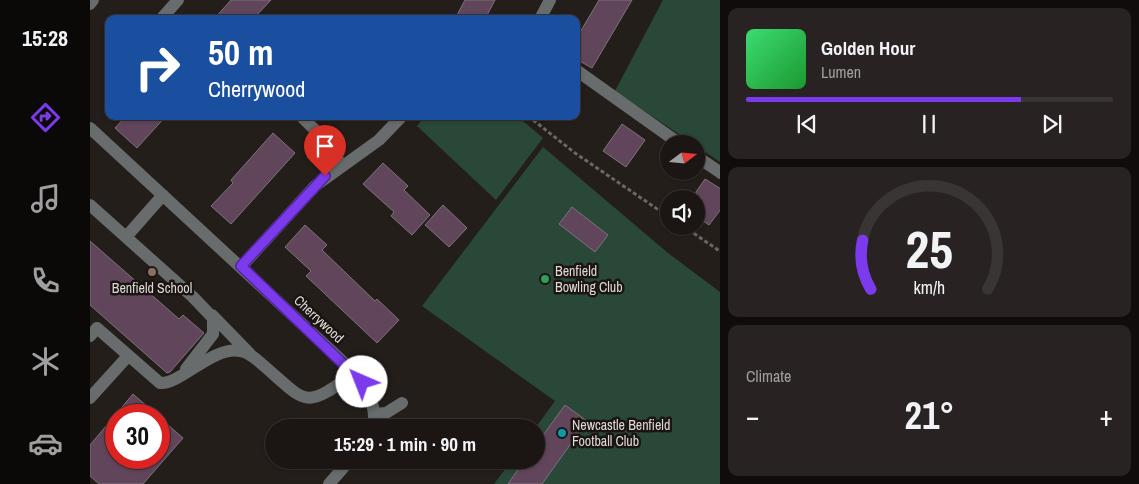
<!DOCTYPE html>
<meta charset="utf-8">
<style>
body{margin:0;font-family:"Archivo Narrow",sans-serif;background:#282322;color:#f1f3f6;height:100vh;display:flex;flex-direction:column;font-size:19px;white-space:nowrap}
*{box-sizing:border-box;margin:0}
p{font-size:16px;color:#a09fa0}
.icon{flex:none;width:28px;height:28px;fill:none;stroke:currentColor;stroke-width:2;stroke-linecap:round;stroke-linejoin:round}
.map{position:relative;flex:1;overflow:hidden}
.drawer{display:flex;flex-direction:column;gap:8px;padding:8px;background:#0f0c0b;width:419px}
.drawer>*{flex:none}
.hud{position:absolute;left:15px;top:15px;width:475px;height:105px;border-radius:10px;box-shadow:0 1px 4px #0004,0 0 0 1px #393534;background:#1a4fa0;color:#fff;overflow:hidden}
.needle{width:32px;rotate:74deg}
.buttons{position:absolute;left:570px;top:135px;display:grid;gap:10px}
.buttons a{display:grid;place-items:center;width:45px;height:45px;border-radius:50%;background:#1b1614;box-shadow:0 1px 4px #0004,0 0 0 1px #393534;font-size:25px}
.speed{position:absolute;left:15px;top:404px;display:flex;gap:10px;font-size:25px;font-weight:700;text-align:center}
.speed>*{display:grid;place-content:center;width:65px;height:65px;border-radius:50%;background:#1b1614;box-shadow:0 1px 4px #0004,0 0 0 1px #393534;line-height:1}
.speed .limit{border:8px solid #d22;background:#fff;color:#111}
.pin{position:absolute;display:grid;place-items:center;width:42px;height:42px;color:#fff;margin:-51px -21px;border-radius:50% 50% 50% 0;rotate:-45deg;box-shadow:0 0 5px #0007}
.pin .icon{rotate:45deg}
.me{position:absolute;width:55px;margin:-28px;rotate:316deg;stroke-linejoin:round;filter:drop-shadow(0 0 4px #0008)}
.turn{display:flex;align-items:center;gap:18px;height:105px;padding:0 20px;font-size:22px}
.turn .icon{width:65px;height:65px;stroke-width:2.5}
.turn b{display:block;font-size:35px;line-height:42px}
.big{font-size:38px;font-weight:800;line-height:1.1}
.drawer .widget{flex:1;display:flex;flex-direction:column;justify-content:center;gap:8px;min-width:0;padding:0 18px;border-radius:10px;background:#282322}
.drawer .dial{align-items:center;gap:0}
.dial svg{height:130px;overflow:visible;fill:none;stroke:#393534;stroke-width:7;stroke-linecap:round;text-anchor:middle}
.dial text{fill:#f1f3f6;stroke:none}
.song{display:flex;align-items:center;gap:15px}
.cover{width:60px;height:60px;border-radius:8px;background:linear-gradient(135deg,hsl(140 70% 55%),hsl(130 70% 35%))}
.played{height:5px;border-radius:2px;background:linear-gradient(90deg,#7c3aed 75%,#393534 75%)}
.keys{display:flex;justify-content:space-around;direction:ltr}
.heat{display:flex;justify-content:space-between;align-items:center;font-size:28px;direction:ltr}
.trip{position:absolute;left:175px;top:419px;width:280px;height:50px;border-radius:25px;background:#1b1614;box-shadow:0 1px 4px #0004,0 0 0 1px #393534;font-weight:800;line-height:50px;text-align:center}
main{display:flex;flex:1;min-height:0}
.tab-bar{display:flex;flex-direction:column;width:90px;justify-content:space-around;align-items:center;background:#0b0908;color:#a09fa0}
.tab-bar .icon{width:35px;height:35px}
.tab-bar .current{color:#7c3aed}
.tab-bar b{font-size:22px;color:#f1f3f6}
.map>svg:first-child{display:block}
.green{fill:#294838}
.building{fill:#61455b;stroke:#7a7479}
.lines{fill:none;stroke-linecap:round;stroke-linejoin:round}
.path{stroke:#6c6764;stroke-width:3;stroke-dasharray:4 2.5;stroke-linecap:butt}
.minor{stroke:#686c6c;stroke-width:12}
.route-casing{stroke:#51269a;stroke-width:12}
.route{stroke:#7c3aed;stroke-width:9}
.education-dot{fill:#8d6e63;stroke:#1b1512;stroke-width:2}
.leisure-dot{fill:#2e9e5b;stroke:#1b1512;stroke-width:2}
.culture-dot{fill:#0f9aa8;stroke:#1b1512;stroke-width:2}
.labels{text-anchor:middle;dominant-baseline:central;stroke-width:5;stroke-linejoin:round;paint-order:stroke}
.poi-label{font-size:14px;fill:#ded9d7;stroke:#1b1512;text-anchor:start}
.street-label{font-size:14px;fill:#ded9d7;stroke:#1b1512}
</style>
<main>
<nav class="tab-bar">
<b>15:28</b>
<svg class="icon current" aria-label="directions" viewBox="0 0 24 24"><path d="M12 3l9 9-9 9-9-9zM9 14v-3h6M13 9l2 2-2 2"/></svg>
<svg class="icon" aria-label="music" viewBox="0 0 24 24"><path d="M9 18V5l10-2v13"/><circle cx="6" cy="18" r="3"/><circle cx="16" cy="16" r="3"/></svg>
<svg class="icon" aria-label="phone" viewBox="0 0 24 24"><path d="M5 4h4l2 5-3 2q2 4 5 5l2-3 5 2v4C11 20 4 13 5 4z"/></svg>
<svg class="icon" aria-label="climate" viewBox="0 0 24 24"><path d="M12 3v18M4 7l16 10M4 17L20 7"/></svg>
<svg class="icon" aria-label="car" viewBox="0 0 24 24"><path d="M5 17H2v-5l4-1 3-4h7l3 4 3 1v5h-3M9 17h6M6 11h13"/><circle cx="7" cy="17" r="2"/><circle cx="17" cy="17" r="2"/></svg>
</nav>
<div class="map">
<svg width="631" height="484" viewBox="0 0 631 484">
<rect width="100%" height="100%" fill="#241e1b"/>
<path class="green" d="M573,0H630V162L525,91Z
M335,116H427L453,138L406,200L327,126Z
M453,147L578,253L630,292V484H404L422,460H446V427L465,401L332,306Z"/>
<path class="building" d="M141,0H181L163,19H124Z
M375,0H405L395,19H365Z
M509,0H542L502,68L486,59V39Z
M36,116H76L47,148L25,128Z
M532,124L555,140L536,167L513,151Z
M183,133L205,153L141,224L121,206L143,183L141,180Z
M293,163L318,186L314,190L340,215L322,235L301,216L304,212L273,184Z
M615,179L631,189V209L619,225L606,216V192Z
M353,205L377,228L359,247L335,225Z
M482,207L518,235L505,252L469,224Z
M215,225L237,245L232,250L285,301L287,299L309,320L287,343L216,276L221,271L195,247Z
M0,241L89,319L93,315L114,333L80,372L77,373L0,305Z
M43,394L67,415H26V458H69V417L93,438L53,484H9L0,476V445Z
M475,405L497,421L452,484H418L435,460H446V445Z"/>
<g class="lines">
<path class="path" d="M438,116L485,153L579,217
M593,226L631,252"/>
<path class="minor" d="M0,4L3,0
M71,19L88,0
M450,19L460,0
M486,70L590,144
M211,116L227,132L252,165
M0,128L265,373C278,388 287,407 283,428
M606,156L631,173
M0,205L103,297L123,318V334L96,369
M36,237L73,195
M151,267L225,186L289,140L312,116
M122,315L160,354
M0,336L7,328L70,383C90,385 122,346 150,351C159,352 166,359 173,365C218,404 213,410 265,373
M0,398L38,356
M284,414L296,413L312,403
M239,484L260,460"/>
</g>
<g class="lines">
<g class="route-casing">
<path id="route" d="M235,176L151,266L272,382"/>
</g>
<use href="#route" class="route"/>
</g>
<circle class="education-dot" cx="62" cy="272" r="5"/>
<circle class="leisure-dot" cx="455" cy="279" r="5"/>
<circle class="culture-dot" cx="472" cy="433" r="5"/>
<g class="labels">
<g class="poi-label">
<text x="465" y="271">Benfield<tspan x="465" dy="16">Bowling Club</tspan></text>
<text x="62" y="288" text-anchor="middle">Benfield School</text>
<text x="482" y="425">Newcastle Benfield<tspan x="482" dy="16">Football Club</tspan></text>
</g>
<g class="street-label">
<text transform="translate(229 319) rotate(43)">Cherrywood</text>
</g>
</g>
</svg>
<div class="buttons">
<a><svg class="needle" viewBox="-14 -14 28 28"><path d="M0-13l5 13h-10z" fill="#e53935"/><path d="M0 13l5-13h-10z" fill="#a09fa0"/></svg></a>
<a><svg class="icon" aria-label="sound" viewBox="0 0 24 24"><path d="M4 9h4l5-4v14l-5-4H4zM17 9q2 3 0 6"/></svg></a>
</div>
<div class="speed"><div class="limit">30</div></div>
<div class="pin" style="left:235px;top:176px;background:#d93025"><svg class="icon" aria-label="arrive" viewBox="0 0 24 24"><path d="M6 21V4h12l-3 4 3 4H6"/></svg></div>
<svg class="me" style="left:272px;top:382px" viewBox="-20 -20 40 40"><circle r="19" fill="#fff"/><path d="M0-13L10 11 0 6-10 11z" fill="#7c3aed"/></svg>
<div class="trip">15:29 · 1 min · 90 m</div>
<div class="hud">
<div class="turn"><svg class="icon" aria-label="right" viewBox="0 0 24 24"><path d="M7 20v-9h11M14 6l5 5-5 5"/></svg><div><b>50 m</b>Cherrywood</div></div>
</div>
</div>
<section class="drawer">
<div class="widget">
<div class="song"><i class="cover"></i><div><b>Golden Hour</b><p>Lumen</p></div></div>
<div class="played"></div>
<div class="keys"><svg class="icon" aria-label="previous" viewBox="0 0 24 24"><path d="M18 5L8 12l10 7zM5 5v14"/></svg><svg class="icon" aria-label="pause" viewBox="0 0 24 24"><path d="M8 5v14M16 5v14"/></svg><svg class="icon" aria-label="next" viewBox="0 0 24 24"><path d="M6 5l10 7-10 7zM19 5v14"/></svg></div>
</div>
<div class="widget dial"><svg viewBox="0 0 100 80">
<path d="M14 69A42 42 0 1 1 86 69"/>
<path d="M14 69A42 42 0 0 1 9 39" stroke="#7c3aed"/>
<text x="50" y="56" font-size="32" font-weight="700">25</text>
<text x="50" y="72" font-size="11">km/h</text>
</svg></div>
<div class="widget"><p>Climate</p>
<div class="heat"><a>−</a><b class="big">21°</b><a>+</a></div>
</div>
</section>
</main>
